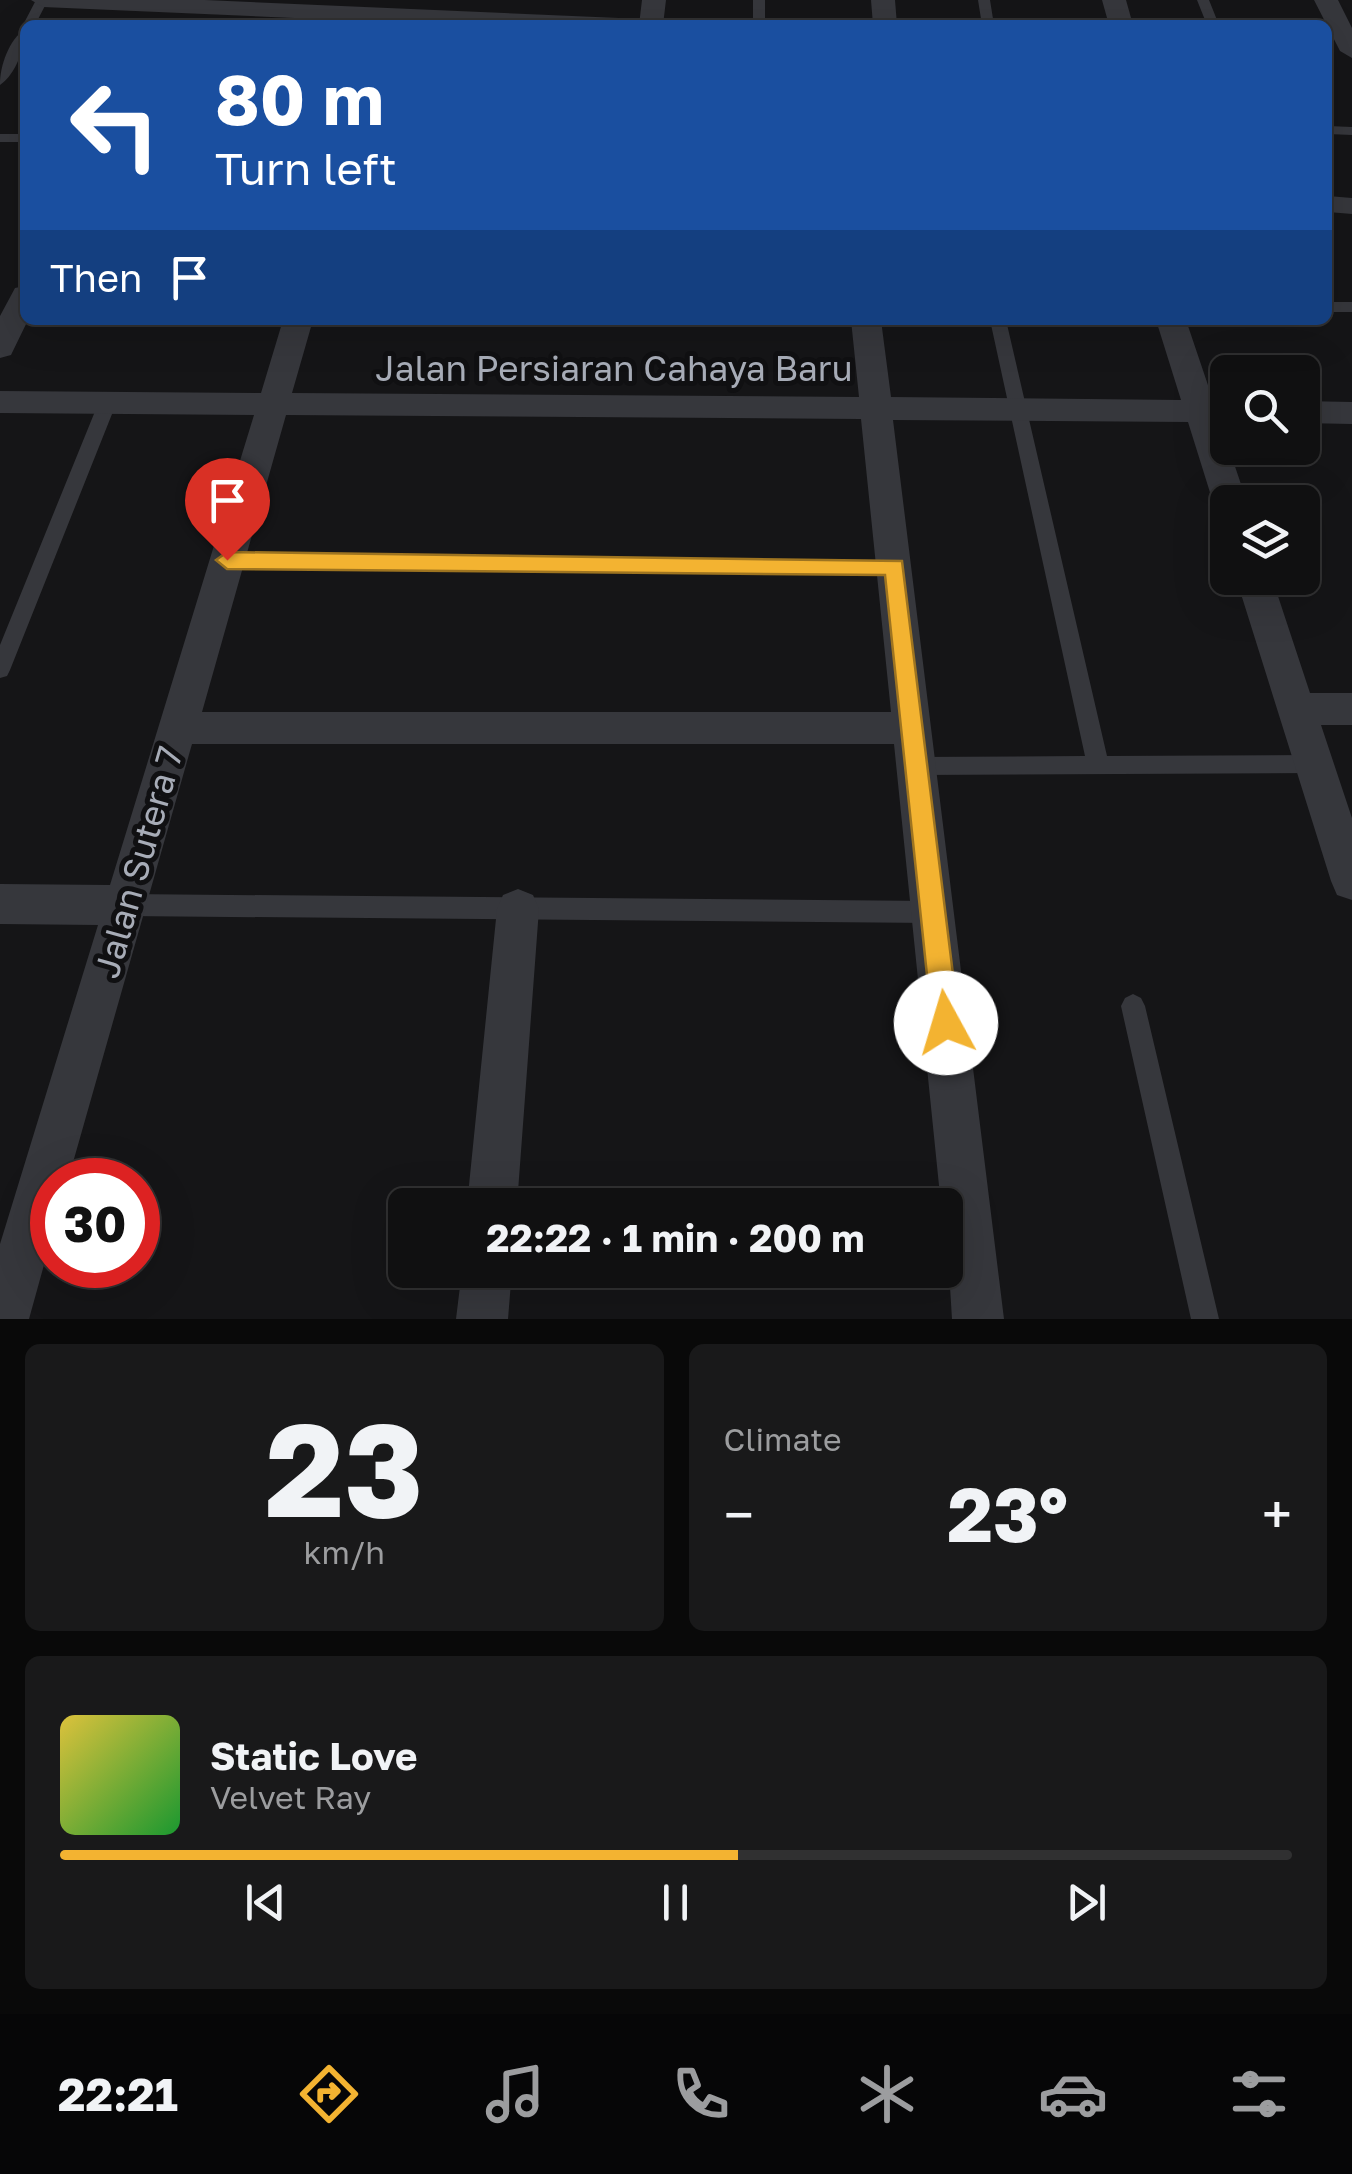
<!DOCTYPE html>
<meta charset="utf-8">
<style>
body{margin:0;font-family:"Golos Text",sans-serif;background:#19191a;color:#f1f3f6;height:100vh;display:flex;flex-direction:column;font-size:38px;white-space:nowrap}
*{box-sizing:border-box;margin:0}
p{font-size:32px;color:#9c9d9f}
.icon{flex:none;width:55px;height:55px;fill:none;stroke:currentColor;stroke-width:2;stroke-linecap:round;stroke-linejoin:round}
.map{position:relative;height:1319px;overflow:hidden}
.side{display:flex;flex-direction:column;gap:25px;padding:25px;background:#090909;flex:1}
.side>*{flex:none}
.guide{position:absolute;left:20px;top:20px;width:1312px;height:305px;border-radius:15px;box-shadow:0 10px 40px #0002,0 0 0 2px #303031;background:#1a4fa0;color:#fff;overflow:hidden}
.fabs{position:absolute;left:1210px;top:355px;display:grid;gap:20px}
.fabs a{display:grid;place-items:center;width:110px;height:110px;border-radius:15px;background:#101011;box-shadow:0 10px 40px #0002,0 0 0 2px #303031;font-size:50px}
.speed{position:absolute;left:30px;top:1158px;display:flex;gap:20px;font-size:50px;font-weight:700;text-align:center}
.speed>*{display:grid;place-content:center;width:130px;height:130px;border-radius:50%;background:#101011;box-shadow:0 10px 40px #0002,0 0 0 2px #303031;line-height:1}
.speed .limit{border:15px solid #d22;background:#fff;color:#111}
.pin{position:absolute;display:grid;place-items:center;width:85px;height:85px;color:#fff;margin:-102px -42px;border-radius:50% 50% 50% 0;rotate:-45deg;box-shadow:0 0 10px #0007}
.pin .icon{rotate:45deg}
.me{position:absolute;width:110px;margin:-55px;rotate:354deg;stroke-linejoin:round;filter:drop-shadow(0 0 8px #0008)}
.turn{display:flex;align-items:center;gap:35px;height:210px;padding:0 30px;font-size:45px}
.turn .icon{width:130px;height:130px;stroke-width:2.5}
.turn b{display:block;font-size:70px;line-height:85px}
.then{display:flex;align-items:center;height:95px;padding:0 30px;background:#0003;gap:20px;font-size:38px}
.big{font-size:75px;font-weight:700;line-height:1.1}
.side .card{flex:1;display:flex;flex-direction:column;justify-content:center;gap:15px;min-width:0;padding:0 35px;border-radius:15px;background:#19191a}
.side .dial{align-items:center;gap:0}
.dial b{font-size:130px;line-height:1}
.song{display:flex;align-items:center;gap:30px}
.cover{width:120px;height:120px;border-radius:15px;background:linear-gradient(135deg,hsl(50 70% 55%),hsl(130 70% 35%))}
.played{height:10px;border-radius:5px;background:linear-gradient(90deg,#f3b331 55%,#303031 55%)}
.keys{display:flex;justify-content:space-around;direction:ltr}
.heat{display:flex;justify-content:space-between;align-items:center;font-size:55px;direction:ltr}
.side .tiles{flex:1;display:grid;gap:25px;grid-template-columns:1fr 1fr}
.card:last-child{grid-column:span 2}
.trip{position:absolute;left:388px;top:1188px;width:575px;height:100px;border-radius:15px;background:#101011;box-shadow:0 10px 40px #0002,0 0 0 2px #303031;font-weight:700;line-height:100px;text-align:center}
.tab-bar{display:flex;height:160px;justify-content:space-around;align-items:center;background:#060607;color:#9c9d9f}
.tab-bar .icon{width:70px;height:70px}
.tab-bar .on{color:#f3b331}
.tab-bar b{font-size:45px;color:#f1f3f6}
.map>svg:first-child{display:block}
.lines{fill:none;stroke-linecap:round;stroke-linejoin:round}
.lane{fill:#36373c;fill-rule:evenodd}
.street{fill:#36373c;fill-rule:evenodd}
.route{fill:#f3b331;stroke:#9e7420;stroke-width:2.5}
.labels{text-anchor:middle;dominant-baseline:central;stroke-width:10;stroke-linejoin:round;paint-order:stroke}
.street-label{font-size:35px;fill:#a7acb7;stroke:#101012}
</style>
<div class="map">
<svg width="1352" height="1319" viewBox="0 0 1352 1319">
<rect width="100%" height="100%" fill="#151517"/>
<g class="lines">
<path class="lane" d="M36,0H48L35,25H25L24,28L23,25Z
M753,0H765V25H753Z
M978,0H990L994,25H982Z
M1197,0H1209L1219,25H1207Z
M25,29C25,48 16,74 0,85C0,65 9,40 25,29Z
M1328,126L1352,127V135L1328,134Z
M0,134H25V142H0Z
M1328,302H1352V312H1328Z
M990,320H1006L1107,756L1314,755L1321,758L1325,764L1321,770L1314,773L917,775L909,772L906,766L909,760L917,757L1085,756Z
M107,398L116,404L10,670L7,676L0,678V645L98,404Z
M227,554L894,560L903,567L894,574L227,568L218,561Z
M126,894L933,901L941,905L944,912L941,919L933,923L126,916L118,912L115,905L118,898Z
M1133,994L1141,998L1145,1006L1219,1319H1191L1121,1006L1125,998Z"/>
<path class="street" d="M31,0H205L619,18L631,25H455L43,7Z
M642,0H666L663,25H639Z
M871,0H895L897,25H873Z
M1102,0H1126L1133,25H1109Z
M1314,0H1338L1352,28V58L1340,51Z
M1328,196L1352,198V214L1328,212Z
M25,286V320H28L11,355L0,358V316L15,288Z
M283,320H313L292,393L859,397L851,320H881L891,397L1181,400L1156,320H1186L1213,400H1228V422H1220L1247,502H1228V514L1218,511L1213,502L1188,422L893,420L1004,1319H952L945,1205H941L894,744H192L68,1180H52V1236L29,1319H0V1244L98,925L0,924V884L110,885L254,415L0,413V391L261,393ZM286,415L861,419L891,712H202Z
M1302,401L1352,402V424L1302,423Z
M1236,578H1272L1310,693H1352V725H1321L1352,818V900L1337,895L1331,881Z
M518,889L533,895L539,909L517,1205H467L497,909L503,895Z
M462,1270H512L508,1319H456Z"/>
</g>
<path class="route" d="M227,552L902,561L959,1023L955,1032L946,1036L936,1032L932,1023L885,575L227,569L216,560Z"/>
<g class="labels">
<g class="street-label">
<text x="614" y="368">Jalan Persiaran Cahaya Baru</text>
<text transform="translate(138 862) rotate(-74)">Jalan Sutera 7</text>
</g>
</g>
</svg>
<div class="fabs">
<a><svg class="icon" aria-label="search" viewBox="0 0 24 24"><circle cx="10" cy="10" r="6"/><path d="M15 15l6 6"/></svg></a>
<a><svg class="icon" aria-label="layers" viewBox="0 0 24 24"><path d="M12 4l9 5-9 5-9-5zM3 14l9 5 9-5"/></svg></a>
</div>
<div class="speed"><div class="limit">30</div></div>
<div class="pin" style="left:227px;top:560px;background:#d93025"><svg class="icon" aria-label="arrive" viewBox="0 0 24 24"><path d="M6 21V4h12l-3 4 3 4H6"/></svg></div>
<svg class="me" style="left:946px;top:1023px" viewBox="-20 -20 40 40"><circle r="19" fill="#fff"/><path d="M0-13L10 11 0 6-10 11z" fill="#f3b331"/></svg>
<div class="trip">22:22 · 1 min · 200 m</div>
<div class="guide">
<div class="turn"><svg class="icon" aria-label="left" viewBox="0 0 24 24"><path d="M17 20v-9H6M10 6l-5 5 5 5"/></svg><div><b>80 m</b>Turn left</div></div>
<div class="then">Then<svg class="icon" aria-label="arrive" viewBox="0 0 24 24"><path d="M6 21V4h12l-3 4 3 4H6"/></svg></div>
</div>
</div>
<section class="side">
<div class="tiles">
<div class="card dial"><b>23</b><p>km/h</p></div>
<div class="card"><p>Climate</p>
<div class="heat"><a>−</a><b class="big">23°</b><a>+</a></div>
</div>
<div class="card">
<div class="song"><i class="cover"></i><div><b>Static Love</b><p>Velvet Ray</p></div></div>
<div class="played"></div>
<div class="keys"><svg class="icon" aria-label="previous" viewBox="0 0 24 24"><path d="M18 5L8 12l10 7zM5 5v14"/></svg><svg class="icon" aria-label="pause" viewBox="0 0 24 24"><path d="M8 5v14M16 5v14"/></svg><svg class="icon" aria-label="next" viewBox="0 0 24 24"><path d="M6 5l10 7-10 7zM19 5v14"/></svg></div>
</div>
</div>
</section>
<nav class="tab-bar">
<b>22:21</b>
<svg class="icon on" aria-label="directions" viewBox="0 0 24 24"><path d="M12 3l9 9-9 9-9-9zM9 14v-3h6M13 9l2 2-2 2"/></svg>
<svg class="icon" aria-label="music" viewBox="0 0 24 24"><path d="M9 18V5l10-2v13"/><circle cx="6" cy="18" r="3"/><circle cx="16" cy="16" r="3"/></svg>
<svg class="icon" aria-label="phone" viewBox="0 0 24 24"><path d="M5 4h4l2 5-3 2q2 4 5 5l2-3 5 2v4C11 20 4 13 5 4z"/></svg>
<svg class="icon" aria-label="climate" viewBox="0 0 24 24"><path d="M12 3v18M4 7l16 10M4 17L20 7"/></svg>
<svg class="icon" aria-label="car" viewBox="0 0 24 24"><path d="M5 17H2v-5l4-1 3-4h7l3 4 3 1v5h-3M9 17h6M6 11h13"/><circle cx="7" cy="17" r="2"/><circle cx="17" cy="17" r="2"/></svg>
<svg class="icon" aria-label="filters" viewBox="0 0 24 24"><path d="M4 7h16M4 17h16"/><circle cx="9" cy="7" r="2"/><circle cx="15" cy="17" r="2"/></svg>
</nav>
